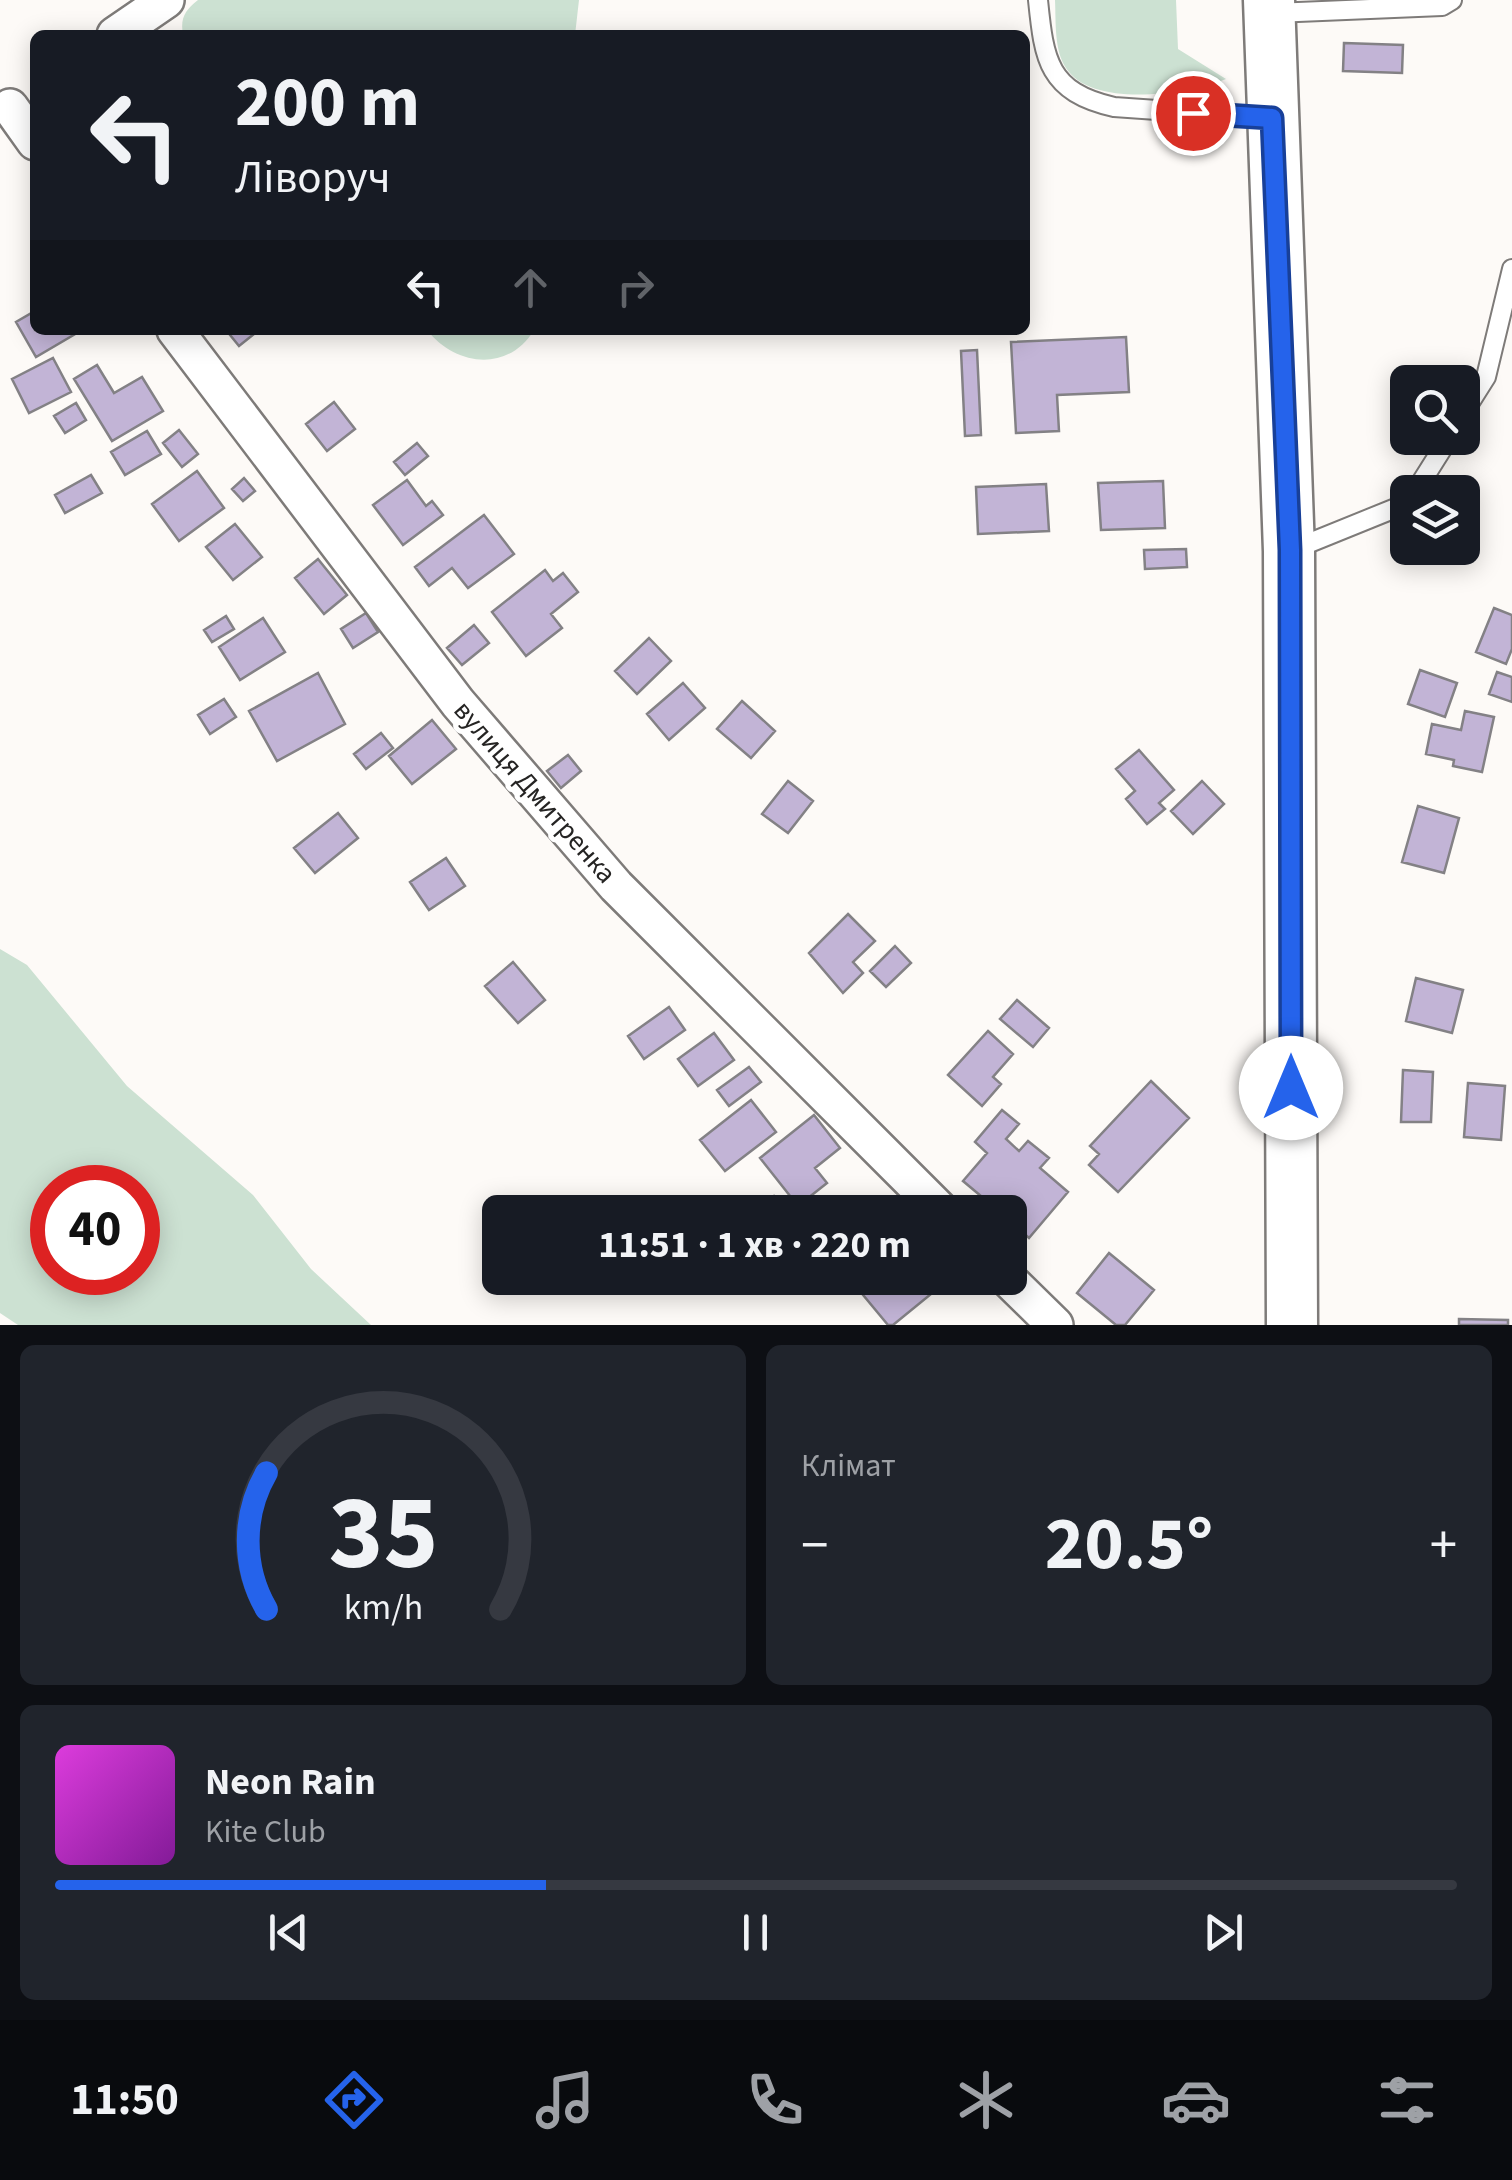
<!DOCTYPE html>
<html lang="uk">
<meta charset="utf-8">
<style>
body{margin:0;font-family:"Source Sans 3",sans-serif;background:#20242c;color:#f1f3f6;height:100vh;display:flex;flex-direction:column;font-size:38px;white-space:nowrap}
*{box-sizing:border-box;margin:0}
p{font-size:32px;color:#9ea1a6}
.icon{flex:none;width:55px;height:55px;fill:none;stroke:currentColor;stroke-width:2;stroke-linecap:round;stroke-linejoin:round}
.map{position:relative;height:1325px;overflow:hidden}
.panel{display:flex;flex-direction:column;gap:20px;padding:20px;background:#0d0f14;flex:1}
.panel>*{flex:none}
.banner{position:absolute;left:30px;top:30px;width:1000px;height:305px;border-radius:15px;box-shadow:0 5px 25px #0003;background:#171b24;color:#f1f3f6;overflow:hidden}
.buttons{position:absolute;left:1390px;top:365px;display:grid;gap:20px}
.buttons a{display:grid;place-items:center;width:90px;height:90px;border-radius:15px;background:#171b24;box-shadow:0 5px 25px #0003;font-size:50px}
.speed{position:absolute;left:30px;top:1165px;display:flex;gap:20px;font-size:50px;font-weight:700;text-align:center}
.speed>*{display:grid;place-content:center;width:130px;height:130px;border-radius:50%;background:#171b24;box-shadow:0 5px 25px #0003;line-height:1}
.speed .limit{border:15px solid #d22;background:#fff;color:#111}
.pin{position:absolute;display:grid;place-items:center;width:85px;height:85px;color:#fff;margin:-42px;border:5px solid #fff;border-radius:50%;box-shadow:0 2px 10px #0007}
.me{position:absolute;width:110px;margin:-55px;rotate:0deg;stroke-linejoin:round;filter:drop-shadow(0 0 8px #0008)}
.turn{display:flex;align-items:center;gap:35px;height:210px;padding:0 40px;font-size:45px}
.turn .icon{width:130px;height:130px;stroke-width:2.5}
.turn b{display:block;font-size:70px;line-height:85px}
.lanes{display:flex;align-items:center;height:95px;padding:0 40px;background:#0003;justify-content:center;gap:50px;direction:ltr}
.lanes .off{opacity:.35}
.big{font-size:75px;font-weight:700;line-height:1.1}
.panel .card{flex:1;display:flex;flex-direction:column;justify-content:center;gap:15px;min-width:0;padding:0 35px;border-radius:15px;background:#20242c}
.panel .dial{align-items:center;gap:0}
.dial svg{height:260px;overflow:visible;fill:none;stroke:#363941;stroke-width:7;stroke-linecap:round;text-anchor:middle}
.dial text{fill:#f1f3f6;stroke:none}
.song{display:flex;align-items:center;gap:30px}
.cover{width:120px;height:120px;border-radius:15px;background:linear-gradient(135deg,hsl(300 70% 55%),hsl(290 70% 35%))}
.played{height:10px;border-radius:5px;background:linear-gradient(90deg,#2563eb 35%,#363941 35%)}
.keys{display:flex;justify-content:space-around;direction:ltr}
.heat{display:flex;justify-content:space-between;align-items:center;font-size:55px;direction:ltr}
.panel .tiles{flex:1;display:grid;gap:20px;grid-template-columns:1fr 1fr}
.card:last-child{grid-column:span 2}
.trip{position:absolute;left:482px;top:1195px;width:545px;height:100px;border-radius:15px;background:#171b24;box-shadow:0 5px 25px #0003;font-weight:700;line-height:100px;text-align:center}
.tabs{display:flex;height:160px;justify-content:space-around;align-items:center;background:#090b0e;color:#9ea1a6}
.tabs .icon{width:70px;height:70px}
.tabs .active{color:#2563eb}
.tabs b{font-size:45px;color:#f1f3f6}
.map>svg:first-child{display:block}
.green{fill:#cce1d2;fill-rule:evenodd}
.building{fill:#c2b4d6;stroke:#838185;stroke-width:2.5}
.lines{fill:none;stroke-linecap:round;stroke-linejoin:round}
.lane-casing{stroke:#7e7b79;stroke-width:22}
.street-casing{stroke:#7e7b79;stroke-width:40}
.secondary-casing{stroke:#7e7b79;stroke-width:55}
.lane{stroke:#fff;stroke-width:18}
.street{stroke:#fff;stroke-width:35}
.secondary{stroke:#fff;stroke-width:50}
.route-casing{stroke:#184099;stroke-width:25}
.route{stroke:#2563eb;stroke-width:18}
.labels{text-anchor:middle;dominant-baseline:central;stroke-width:10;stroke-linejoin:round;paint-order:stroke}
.street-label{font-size:28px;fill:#252423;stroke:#fff}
</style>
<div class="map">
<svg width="1512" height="1325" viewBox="0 0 1512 1325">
<rect width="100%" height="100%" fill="#fdfaf7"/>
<path class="green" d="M198,0H579L575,35H183C180,18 185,10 198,0Z
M1055,0H1176L1178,49L1226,79C1188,94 1092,109 1066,68C1054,50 1056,22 1055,0Z
M427,330H534C509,372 456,367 427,330Z
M0,949L27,965L127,1086L253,1195L311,1269L371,1325H18L0,1313ZM52,1188H138V1272H52Z"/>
<path class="building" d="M1344,43L1403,45L1402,73L1343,71Z
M35,311V330H82L36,357L16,322Z
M226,330H259L239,346Z
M1126,337L1129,392L1057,395L1059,431L1016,433L1011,342Z
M977,350L981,435L965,436L961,351Z
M53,358L71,392L29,413L12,379Z
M97,365L114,393L142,377L163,411L112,441L74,379Z
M334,402L355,429L327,451L306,424Z
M76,403L86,420L65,433L54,416Z
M179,430L198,454L182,467L163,443Z
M147,431L161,454L125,475L111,452Z
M417,443L428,456L405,475L394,462Z
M197,471L224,508L179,541L152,504Z
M91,475L102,493L65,513L55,495Z
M244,478L255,491L243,501L232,489Z
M407,480L426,506L432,501L443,515L403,545L373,505Z
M1163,481L1165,528L1101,530L1098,483Z
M1046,484L1049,531L978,534L976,487Z
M484,515L514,554L468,588L452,568L429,586L415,567Z
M235,524L262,557L233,580L206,547Z
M1186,549L1187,567L1145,569L1144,550Z
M318,559L347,595L324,614L295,578Z
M545,570L553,581L563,573L578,592L551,614L562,628L526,656L492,612Z
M1494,608L1512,615V649L1506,664L1476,652Z
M366,613L378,632L353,648L341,629Z
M226,616L234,629L212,642L204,630Z
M263,618L285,652L240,680L219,647Z
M474,625L489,643L462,665L447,648Z
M649,638L671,661L637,694L615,671Z
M1420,670L1457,683L1445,717L1408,704Z
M1497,672L1512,677V702L1489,694Z
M318,673L345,724L277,761L249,711Z
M683,683L705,708L669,740L647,714Z
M224,699L236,717L210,734L198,715Z
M742,701L775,731L751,758L717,729Z
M1465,711L1494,717L1482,772L1453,766L1454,760L1426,754L1432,724L1461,730Z
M432,720L456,749L412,784L389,756Z
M381,733L393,748L366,769L354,754Z
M1139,750L1174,790L1159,803L1165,809L1147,824L1126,799L1135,791L1116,769Z
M568,755L581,771L561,788L547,771Z
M788,781L813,801L788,833L762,814Z
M1202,781L1224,804L1193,834L1171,811Z
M1418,806L1459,818L1444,873L1402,862Z
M338,813L358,838L315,873L294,848Z
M446,858L465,886L429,910L410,882Z
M848,914L875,941L853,962L863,973L843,993L809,953Z
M895,946L911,963L886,987L870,971Z
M513,962L545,1000L518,1023L485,986Z
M1416,978L1463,990L1452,1033L1406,1021Z
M1017,1000L1049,1028L1033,1047L1000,1019Z
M669,1007L685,1030L644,1059L628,1036Z
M988,1031L1013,1054L993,1077L1001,1084L982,1106L948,1075Z
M714,1033L734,1060L698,1086L678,1059Z
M749,1067L761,1082L729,1106L717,1090Z
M1403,1070L1433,1072L1431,1122H1401Z
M1151,1081L1189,1118L1118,1192L1089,1165L1099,1154L1090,1146Z
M1468,1083L1505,1086L1501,1140L1464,1137Z
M751,1100L776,1132L725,1171L700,1140Z
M1002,1110L1019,1124L1006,1139L1019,1151L1028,1141L1049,1158L1040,1168L1068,1192L1029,1238L1010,1221V1212H1000L963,1181L987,1153L975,1142Z
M814,1115L840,1148L815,1168L827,1183L798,1206L760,1158Z
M774,1196L787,1212H757L756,1211Z
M1109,1253L1154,1290L1125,1325H1116L1077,1293Z
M849,1278H944L947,1281L893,1325H888Z
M1459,1319L1508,1320V1325H1459Z"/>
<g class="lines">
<g class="lane-casing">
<path id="lane" d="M1038,0C1044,60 1048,92 1114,107L1271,118
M1274,13L1442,6L1452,0
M1462,415L1486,377L1512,269
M1415,492L1449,438
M1292,550L1408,503"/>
</g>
<g class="street-casing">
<path id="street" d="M115,35L166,0
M10,107L35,142
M175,330L458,703L616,886L942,1212
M1007,1278L1055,1325"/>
</g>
<g class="secondary-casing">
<path id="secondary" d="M1269,0L1289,551L1292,1325"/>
</g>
<use href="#lane" class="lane"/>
<use href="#street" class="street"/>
<use href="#secondary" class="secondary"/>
</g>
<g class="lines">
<g class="route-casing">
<path id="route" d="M1193,113L1272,118L1290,550L1291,1088"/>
</g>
<use href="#route" class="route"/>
</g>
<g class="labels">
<g class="street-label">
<text transform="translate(535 792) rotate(49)">вулиця Дмитренка</text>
</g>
</g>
</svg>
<div class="buttons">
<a><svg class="icon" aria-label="search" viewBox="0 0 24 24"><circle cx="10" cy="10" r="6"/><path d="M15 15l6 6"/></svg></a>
<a><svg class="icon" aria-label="layers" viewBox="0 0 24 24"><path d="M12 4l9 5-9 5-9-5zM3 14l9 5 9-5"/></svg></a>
</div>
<div class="speed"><div class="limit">40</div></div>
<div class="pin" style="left:1193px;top:113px;background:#d93025"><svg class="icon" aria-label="arrive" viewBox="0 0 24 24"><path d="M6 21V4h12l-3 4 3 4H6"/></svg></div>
<svg class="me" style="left:1291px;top:1088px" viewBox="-20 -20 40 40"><circle r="19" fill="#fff"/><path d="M0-13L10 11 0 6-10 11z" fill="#2563eb"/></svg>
<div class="trip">11:51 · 1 хв · 220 m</div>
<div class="banner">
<div class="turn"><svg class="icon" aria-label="left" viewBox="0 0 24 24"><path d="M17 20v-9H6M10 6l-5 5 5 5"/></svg><div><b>200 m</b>Ліворуч</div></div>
<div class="lanes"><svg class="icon" aria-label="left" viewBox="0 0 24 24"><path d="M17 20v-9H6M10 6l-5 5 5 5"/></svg><svg class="icon off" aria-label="ahead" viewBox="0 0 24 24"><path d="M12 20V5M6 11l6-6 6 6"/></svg><svg class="icon off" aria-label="right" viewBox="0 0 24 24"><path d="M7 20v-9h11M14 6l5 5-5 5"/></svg></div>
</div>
</div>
<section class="panel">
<div class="tiles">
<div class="card dial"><svg viewBox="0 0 100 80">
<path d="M14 69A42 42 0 1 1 86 69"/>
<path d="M14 69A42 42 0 0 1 14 27" stroke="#2563eb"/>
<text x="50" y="56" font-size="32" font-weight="700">35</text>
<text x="50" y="72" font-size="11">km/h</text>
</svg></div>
<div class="card"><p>Клімат</p>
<div class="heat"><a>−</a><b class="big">20.5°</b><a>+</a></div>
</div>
<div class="card">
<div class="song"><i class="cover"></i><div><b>Neon Rain</b><p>Kite Club</p></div></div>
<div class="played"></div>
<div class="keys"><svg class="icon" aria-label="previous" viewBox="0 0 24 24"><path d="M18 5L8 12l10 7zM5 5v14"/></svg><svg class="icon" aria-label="pause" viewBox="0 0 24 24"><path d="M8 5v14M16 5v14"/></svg><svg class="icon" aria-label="next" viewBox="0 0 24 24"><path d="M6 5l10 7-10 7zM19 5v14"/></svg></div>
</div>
</div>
</section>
<nav class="tabs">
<b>11:50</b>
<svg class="icon active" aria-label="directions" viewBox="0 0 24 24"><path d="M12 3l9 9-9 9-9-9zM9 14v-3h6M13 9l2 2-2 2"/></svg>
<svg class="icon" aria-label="music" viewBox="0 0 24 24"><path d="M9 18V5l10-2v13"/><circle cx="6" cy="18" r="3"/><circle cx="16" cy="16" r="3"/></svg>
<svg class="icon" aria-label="phone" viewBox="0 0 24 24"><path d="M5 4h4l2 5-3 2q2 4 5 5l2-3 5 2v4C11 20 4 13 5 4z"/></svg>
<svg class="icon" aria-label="climate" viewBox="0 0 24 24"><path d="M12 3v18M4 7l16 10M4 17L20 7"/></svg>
<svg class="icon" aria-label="car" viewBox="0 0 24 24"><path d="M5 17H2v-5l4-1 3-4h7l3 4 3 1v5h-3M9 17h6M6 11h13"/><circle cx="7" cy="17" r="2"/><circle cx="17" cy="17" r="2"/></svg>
<svg class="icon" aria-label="filters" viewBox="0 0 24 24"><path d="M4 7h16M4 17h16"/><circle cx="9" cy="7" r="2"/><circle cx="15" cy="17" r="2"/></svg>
</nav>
